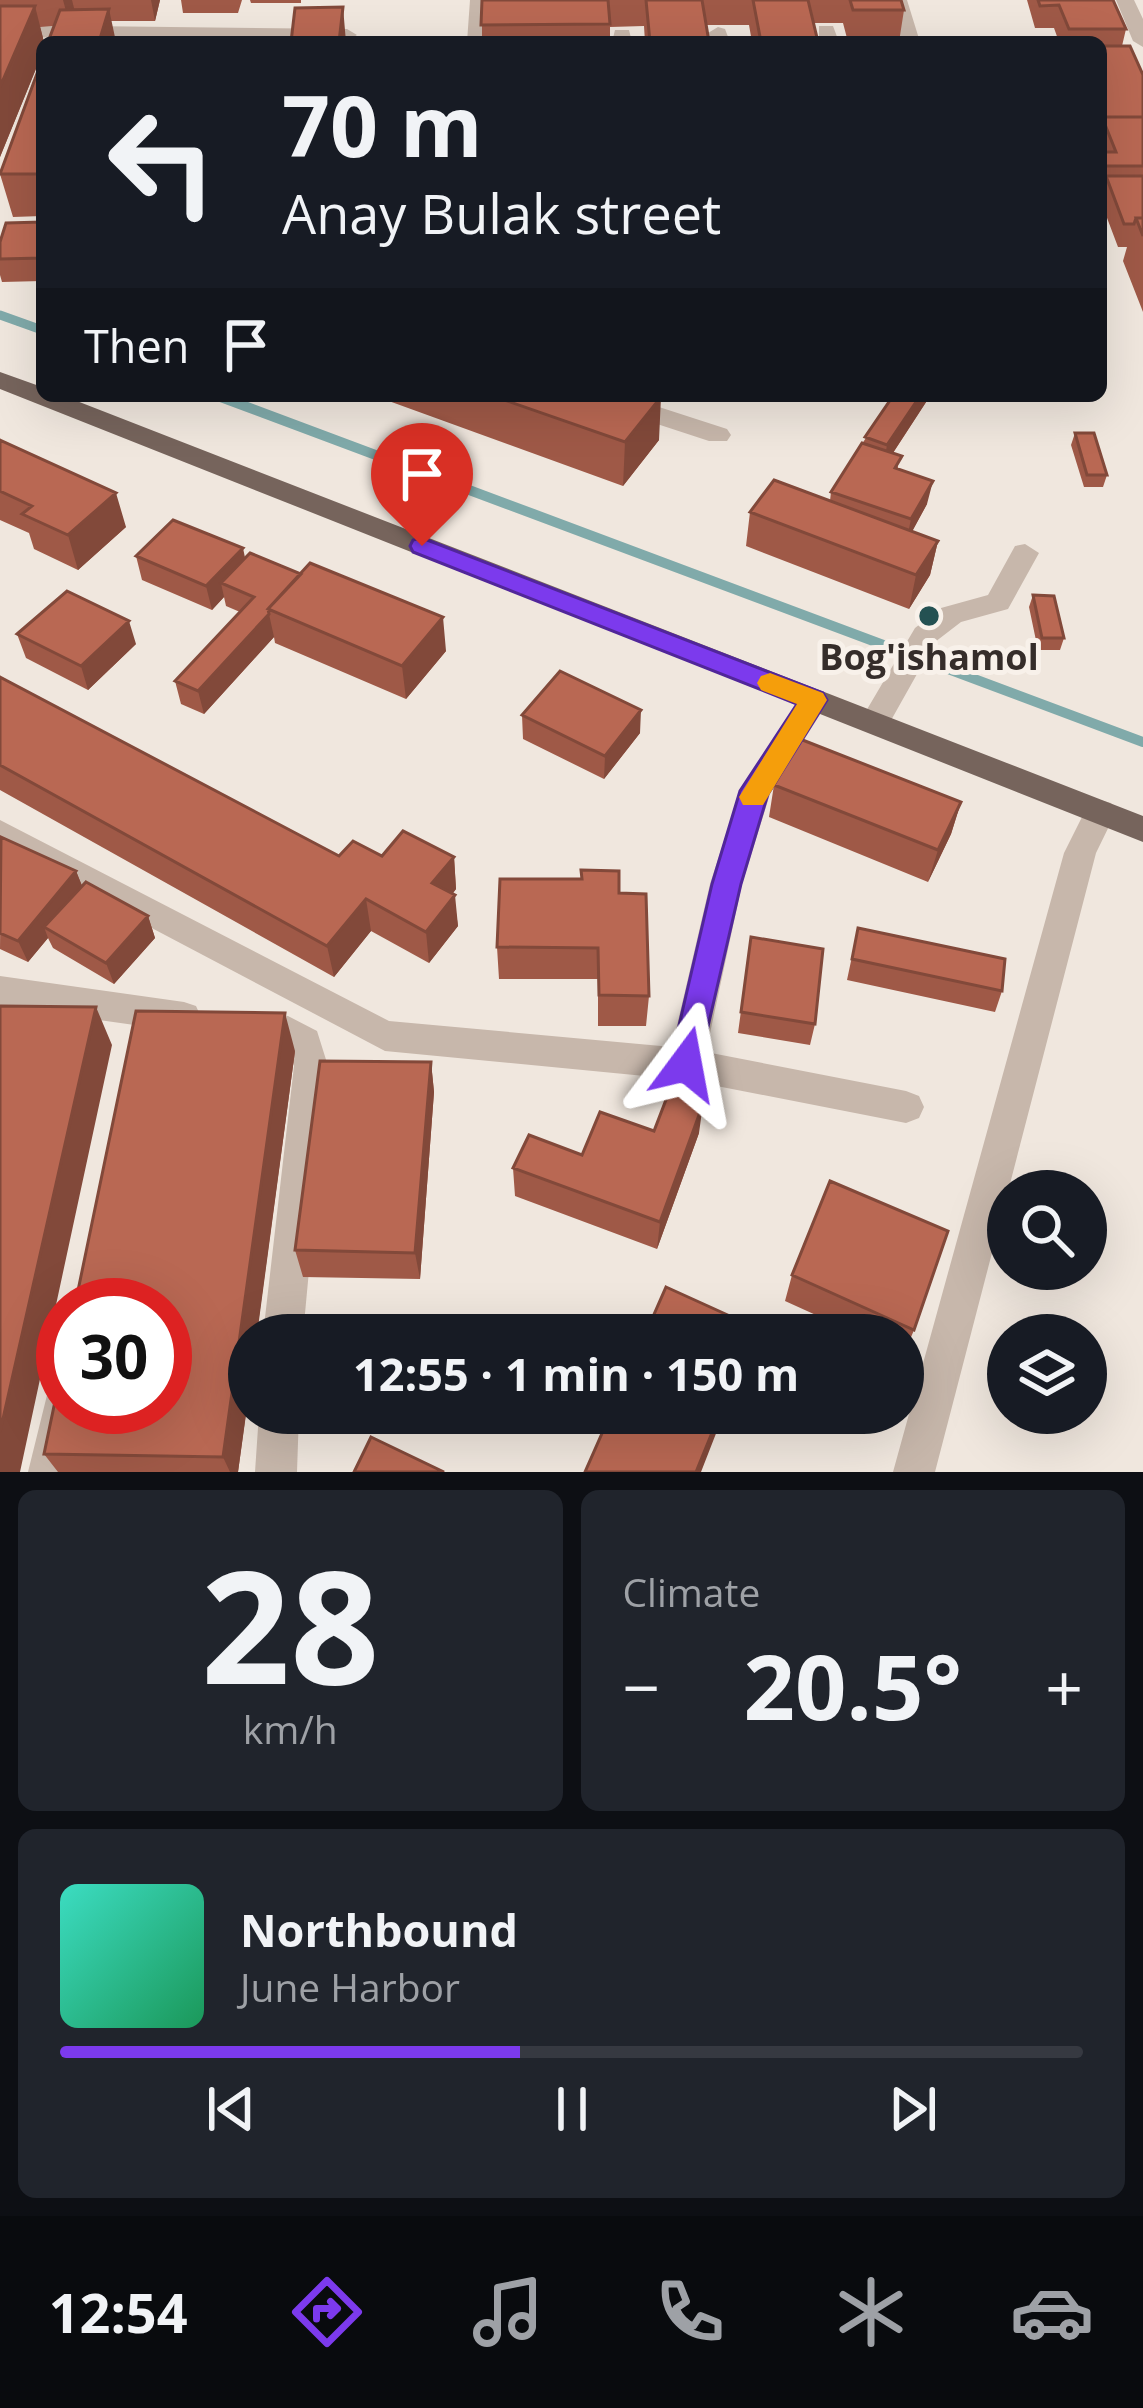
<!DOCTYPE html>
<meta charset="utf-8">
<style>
body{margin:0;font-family:"Open Sans",sans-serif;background:#20242c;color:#f1f3f6;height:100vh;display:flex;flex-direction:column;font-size:45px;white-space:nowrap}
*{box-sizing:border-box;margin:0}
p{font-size:39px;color:#9ea1a6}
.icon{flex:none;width:66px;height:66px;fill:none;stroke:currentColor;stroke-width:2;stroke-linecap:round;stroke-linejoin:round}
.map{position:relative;height:1472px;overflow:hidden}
.details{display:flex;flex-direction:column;gap:18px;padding:18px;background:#0d0f14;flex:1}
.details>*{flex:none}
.banner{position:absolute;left:36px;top:36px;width:1071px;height:366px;border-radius:18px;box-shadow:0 12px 48px #0002;background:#171b24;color:#f1f3f6;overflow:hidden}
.fabs{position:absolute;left:987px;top:1170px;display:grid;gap:24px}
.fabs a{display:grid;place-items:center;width:120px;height:120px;border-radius:50%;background:#171b24;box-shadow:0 12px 48px #0002;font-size:60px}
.speed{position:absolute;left:36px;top:1278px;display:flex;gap:24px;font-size:60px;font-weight:700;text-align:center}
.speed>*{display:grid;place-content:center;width:156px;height:156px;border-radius:50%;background:#171b24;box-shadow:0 12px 48px #0002;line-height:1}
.speed .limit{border:18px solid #d22;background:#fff;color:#111}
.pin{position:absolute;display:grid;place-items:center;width:102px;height:102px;color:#fff;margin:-123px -51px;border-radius:50% 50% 50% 0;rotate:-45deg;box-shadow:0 0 12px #0007}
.pin .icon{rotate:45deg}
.me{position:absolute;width:132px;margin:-66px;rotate:13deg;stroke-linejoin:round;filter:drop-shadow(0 0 9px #0008)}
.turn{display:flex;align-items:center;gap:42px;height:252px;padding:0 48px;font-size:54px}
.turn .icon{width:156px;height:156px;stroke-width:2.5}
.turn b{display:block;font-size:84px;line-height:102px}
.then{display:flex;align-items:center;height:114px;padding:0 48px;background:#0003;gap:24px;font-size:45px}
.big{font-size:90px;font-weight:700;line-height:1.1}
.details .card{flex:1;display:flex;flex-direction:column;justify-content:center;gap:18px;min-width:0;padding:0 42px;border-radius:18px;background:#20242c}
.details .dial{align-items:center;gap:0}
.dial b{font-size:156px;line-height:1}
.song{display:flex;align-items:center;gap:36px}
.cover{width:144px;height:144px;border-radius:18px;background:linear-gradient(135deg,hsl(170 70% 55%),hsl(150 70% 35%))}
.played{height:12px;border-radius:6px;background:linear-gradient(90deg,#7c3aed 45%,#363941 45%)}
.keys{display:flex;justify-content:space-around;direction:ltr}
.heat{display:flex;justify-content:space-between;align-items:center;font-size:66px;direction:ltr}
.details .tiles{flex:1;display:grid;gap:18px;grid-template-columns:1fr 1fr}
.card:last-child{grid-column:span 2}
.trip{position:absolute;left:228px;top:1314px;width:696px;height:120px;border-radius:60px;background:#171b24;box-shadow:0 12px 48px #0002;font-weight:700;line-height:120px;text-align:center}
.dock{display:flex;height:192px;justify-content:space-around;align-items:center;background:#090b0e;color:#9ea1a6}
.dock .icon{width:84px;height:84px}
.dock .selected{color:#7c3aed}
.dock b{font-size:54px;color:#f1f3f6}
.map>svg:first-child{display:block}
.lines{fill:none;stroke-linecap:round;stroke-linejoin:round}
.stream-far1{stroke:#80aaaa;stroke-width:9}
.stream{stroke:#80aaaa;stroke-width:10}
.minor{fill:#c7b7ab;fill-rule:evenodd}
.major{fill:#76645c;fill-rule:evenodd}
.wall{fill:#9f5947}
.shaded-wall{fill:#82493a}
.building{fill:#b96853;stroke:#82493a;stroke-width:3}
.route{fill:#7c3aed;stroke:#51269a;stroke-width:3}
.slow{fill:#f59e0b}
.poi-dot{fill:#245152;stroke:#f8f1ea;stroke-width:4.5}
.labels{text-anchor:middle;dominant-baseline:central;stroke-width:10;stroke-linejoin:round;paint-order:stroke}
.poi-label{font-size:36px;font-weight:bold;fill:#352d2a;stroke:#f8f1ea}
</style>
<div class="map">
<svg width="1143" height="1472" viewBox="0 0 1143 1472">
<rect width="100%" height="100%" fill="#f0e7de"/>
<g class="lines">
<path class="stream-far1" d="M0,315L42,330"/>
<path class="stream" d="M218,396L1143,742"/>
<path class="minor" d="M470,0H488L487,42H467Z
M889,0H907L920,42H900Z
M1116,0H1134L1143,19V47L1133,41Z
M0,25L347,29L357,35L347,41L0,37Z
M819,26H833L839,42H819Z
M718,27L725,29L730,42H710L708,33Z
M615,30H629L632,42H612Z
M587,396H625L727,429L731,435L727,441H709L590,402Z
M1025,544L1039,553L1008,609L961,622L935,642L885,731H863L859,723L915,628L941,608L988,595L1015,546Z
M814,689L824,692L829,700L770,794L742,884L706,1052L906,1091L919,1096L924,1107L919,1118L906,1123L686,1080L385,1051L0,848V820L389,1021L672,1047L710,884L740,791L804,692Z
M1100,800L1111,803L1116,812L1096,853L935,1472H893L1064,853L1089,803Z
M0,976L184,1002L196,1006L201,1017L196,1028L184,1032L0,1006Z
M250,1011L288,1016L317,1031L328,1066L303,1335H263L294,1066L290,1051L238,1037L233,1026L238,1015Z
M63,1381V1407H82L70,1472H28L49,1387Z
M259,1413H299L297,1472H255Z"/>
<path class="major" d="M0,372L42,387V396H64L1143,816V842L0,389Z"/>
</g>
<path class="wall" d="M0,0H160L155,21H112L40,27L44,42H42V54L0,157Z
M181,0H242L238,13H183Z
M250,0H301V3H251Z
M482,0H901L904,10L899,42H848L843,23H814L818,42H752L749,25H706L709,42H645L644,26L610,27V42H482Z
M1027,0H1113L1126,29L1122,46L1143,75V312L1123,261L1127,247H1118L1101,202V42H1059L1054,28H1035Z
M42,60V216L13,217L0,174Z
M42,222V281L2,282L0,275V242Z
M375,396H658L659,440L623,486Z
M893,396H930L893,453L899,470L927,504L912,531L938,541L930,575L909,609L746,546L750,512L830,501L831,492Z
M1075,433L1107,475L1103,487H1084L1071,445Z
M0,440L126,527L78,570L34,549L29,533L0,520Z
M136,556L245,558L446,651L406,699L275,643L274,637L204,714L181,704L175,681L240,612L226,606L224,597L212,610L142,580Z
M1033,595L1064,638L1060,650H1038L1029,607Z
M17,634L136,644L88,690L26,658Z
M0,677L339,856L454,857L456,889L453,893L458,926L429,963L371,931L334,977L0,790Z
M522,715L640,733L604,779L523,739Z
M774,785L961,802L951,834L928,882L769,817Z
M1,837L76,871L82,886L148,916L155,938L114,984L53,948L48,938L28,962L0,949Z
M619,893L649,996L646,1026H598V979H499L497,947Z
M858,928L1002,991L995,1012L847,980Z
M751,937L815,1024L810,1045L738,1033Z
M295,1051L238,1472H58L44,1454Z
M431,1062L434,1092L420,1279L303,1277L295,1250Z
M699,1133L657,1249L515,1196L513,1168Z
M792,1275L914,1330L904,1354L903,1335H860L785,1301Z"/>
<path class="shaded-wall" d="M63,0H72L75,12L70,26Z
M151,0H160L155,21Z
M35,6L44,42H42V54L0,157V87Z
M343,7L346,42H339Z
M109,9L116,42H99Z
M920,396H930L883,468L887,445Z
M661,397L659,440L623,486L625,442Z
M933,481L927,504L906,543L911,519Z
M116,493L126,527L78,570L68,535Z
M938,541L930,575L909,609L916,575Z
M243,548L248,572L221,583L224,597L212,610L206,586Z
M269,614L274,637L204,714L198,691Z
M443,617L446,651L406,699L402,666Z
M129,621L136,644L88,690L81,666Z
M641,710L640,733L604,779L605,756Z
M961,802L951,834L928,882L938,850Z
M454,857L456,889L436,915L432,883Z
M76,871L85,893L44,927L48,938L28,962L18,941Z
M455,895L458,926L429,963L426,932Z
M366,899L371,931L334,977L327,946Z
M148,916L155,938L114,984L106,963Z
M96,1007L112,1045L20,1472H0V1432Z
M285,1013L295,1051L257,1335H249V1393L238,1472H230L223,1457Z
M431,1062L434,1092L420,1279L415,1253Z
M703,1104L699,1133L657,1249L660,1222Z
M720,1413H724L701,1472H696Z"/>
<path class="building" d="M482,0H608L610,24L481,25Z
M646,0H702L709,42H650Z
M753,0H808L818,42H761Z
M850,0H901L904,10H853Z
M1038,0H1113L1126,29H1069L1059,5L1040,6Z
M0,6H35L0,87Z
M343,7L339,42H291L295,8Z
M109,9L99,42H48L60,10Z
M1101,46H1130L1143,75V117H1102L1101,121Z
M42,60V174H0Z
M1102,117H1143V166H1101V152H1116Z
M1106,176H1143V218H1136L1134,224H1124Z
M1136,218H1143V236Z
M42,222V258L0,259V242L6,223Z
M493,396H658L661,397L625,442Z
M893,396H920L887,445L865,437Z
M1075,433H1094L1107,475H1087Z
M0,440L116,493L68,535L22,514L32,506L0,491Z
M862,443L902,456L895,468L933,481L911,519L831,492Z
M774,480L938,541L916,575L750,512Z
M173,520L243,548L206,586L136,556Z
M250,553L301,574L268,609L269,614L198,691L175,681L254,597L221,583Z
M310,563L443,617L402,666L268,609Z
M67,591L129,621L81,666L17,634Z
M1033,595L1054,596L1064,638H1042Z
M560,671L641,710L605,756L522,715Z
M0,677L339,856L353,841L382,856L403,831L454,857L432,883L455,895L426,932L366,899L327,946L0,765Z
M800,739L961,802L938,850L774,785Z
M1,837L76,871L18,941L0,933Z
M581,870L619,871V893L646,894L649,996L599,995L598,948L497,947L500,879H582Z
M86,882L148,916L106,963L44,927Z
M858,928L1005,959L1002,991L852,959Z
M751,937L823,949L815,1024L741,1012Z
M0,1006L96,1007L0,1432Z
M136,1011L285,1013L223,1457L44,1454L63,1363V1407H165V1305H75Z
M320,1061L431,1062L415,1253L295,1250Z
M669,1092L703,1104L660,1222L513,1168L529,1135L582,1155L600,1112L654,1131Z
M830,1181L948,1231L914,1330L792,1275Z
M666,1287L754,1327L751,1335H645Z
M611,1413H720L696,1472H585Z
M371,1437L444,1472H354Z"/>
<path class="route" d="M422,538L823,693L827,700L768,794L741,884L697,1074L686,1078L675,1074L670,1064L712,884L740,791L797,704L413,552L410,546L413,540Z"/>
<path class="slow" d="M770,673L823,693L827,700L763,805H743L739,797L797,704L761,690L757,683L761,676Z"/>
<circle class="poi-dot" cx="929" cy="616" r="12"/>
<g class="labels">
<g class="poi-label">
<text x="929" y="656">Bog'ishamol</text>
</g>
</g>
</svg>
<div class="fabs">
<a><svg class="icon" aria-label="search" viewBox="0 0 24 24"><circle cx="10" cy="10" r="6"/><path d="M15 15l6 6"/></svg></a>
<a><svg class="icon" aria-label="layers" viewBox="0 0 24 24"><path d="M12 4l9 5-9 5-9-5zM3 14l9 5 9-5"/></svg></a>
</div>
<div class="speed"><div class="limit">30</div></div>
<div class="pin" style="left:422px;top:546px;background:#d93025"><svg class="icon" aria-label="arrive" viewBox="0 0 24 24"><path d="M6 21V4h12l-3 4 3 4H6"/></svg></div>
<svg class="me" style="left:686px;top:1064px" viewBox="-20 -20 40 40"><path d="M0-17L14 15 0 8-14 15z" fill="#7c3aed" stroke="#fff" stroke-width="4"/></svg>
<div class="trip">12:55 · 1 min · 150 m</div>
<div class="banner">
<div class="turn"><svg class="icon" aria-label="left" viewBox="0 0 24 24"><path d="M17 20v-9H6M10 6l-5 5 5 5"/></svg><div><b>70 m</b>Anay Bulak street</div></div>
<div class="then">Then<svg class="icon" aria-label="arrive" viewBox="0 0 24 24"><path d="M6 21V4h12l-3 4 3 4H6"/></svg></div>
</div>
</div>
<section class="details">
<div class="tiles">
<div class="card dial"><b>28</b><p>km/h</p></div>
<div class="card"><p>Climate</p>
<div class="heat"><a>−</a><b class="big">20.5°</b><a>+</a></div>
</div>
<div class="card">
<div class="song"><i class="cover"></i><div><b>Northbound</b><p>June Harbor</p></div></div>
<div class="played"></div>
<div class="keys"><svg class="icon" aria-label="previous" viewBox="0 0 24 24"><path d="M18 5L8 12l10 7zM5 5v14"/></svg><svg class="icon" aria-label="pause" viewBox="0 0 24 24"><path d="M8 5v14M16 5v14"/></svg><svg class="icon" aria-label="next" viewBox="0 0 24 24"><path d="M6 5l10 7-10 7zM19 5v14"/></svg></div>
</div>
</div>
</section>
<nav class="dock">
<b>12:54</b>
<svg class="icon selected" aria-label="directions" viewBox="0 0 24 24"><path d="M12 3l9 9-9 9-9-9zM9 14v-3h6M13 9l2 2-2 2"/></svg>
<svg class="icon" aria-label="music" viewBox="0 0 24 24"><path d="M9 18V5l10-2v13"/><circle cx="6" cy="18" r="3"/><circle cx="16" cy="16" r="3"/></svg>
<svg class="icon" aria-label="phone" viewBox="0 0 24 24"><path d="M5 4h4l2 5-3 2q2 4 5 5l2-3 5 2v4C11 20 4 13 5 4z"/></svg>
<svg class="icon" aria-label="climate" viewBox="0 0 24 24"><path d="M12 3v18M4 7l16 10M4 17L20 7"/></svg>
<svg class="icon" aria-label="car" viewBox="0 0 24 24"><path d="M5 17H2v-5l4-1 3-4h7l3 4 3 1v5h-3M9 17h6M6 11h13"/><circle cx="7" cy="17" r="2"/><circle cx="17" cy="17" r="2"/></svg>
</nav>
